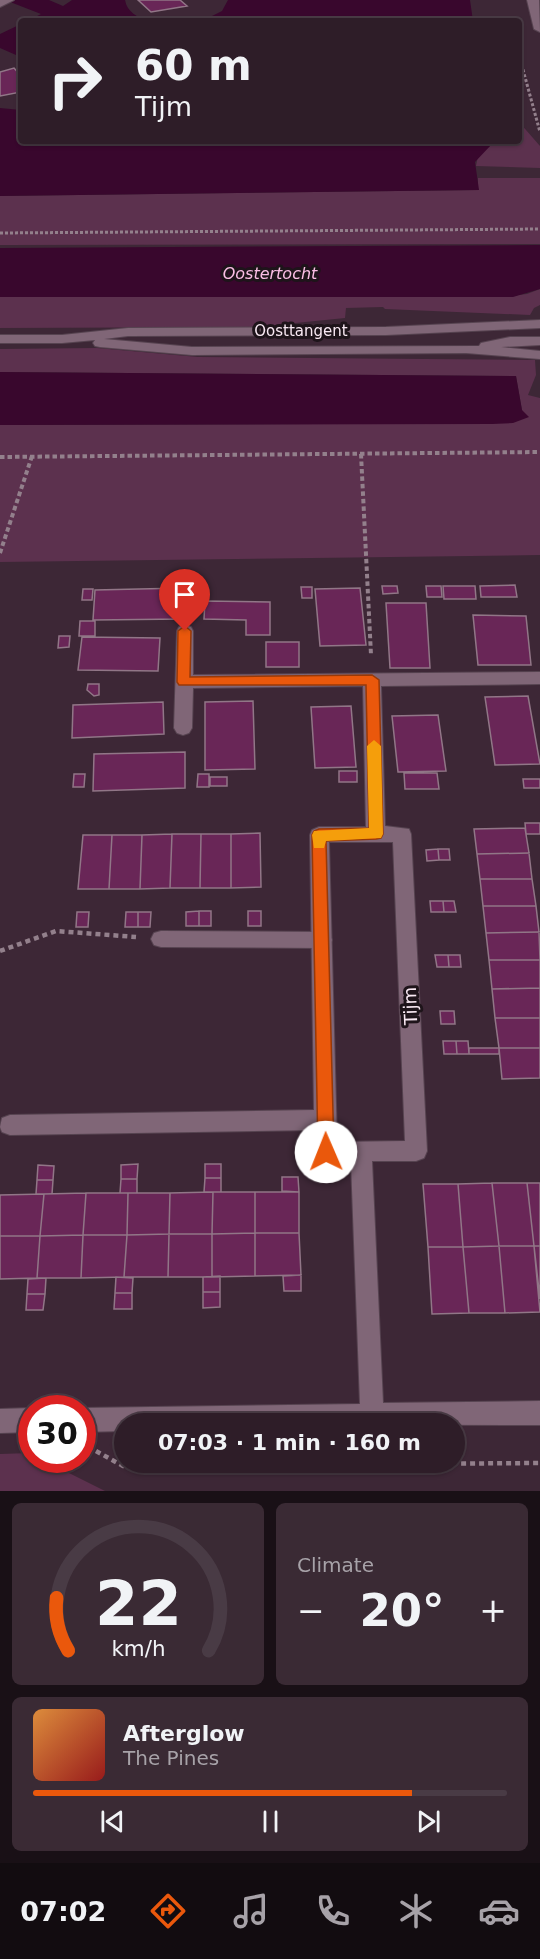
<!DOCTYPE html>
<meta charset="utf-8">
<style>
body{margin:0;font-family:"DejaVu Sans",sans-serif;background:#3a2a34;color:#f1f3f6;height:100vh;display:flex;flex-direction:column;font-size:22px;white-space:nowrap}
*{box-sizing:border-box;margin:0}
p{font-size:20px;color:#a7a2a8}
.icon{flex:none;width:33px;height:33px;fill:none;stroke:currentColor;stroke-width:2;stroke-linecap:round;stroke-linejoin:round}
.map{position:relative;height:1491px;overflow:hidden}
.details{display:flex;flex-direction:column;gap:12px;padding:12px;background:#191016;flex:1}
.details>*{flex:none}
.banner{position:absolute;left:18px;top:18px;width:504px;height:126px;border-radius:6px;box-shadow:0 2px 4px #0004,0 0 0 2px #493b45;background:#2e1d28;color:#f1f3f6;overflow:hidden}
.speed{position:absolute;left:18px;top:1395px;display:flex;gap:12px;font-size:30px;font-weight:700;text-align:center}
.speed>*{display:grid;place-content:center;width:78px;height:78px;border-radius:50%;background:#2e1d28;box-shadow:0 2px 4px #0004,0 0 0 2px #493b45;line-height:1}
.speed .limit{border:9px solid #d22;background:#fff;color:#111}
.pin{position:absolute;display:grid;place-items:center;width:51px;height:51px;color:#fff;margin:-62px -26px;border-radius:50% 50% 50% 0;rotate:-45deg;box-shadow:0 0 6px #0007}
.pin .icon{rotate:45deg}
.me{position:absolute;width:66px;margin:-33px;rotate:359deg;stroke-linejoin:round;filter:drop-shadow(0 0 4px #0008)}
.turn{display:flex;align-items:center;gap:21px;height:126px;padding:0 18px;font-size:27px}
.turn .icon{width:78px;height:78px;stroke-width:2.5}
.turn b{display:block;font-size:42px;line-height:51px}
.big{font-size:45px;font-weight:700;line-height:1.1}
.details .card{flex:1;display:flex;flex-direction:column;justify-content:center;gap:9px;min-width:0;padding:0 21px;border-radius:9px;background:#3a2a34}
.details .dial{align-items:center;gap:0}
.dial svg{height:156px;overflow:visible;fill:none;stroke:#493b45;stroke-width:7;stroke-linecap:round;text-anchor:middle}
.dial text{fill:#f1f3f6;stroke:none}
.song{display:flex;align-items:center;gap:18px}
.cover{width:72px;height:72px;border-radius:9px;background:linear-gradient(135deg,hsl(30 70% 55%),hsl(0 70% 35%))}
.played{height:6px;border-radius:3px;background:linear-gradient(90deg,#ea580c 80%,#493b45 80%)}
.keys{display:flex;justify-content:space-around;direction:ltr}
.heat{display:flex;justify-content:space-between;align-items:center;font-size:33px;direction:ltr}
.details .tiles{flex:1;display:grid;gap:12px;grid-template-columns:1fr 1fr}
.card:last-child{grid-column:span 2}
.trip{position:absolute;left:114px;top:1413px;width:351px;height:60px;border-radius:30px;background:#2e1d28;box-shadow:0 2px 4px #0004,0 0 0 2px #493b45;font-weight:700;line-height:60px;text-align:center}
.dock{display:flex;height:96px;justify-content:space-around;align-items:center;background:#120c10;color:#a7a2a8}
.dock .icon{width:42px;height:42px}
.dock .on{color:#ea580c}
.dock b{font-size:27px;color:#f1f3f6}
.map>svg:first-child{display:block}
.green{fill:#5c314e}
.water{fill:#39072d}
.building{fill:#692657;stroke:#917687;stroke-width:1.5}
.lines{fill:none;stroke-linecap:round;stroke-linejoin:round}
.service-casing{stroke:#564350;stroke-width:2}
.minor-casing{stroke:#564350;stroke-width:2}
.secondary-casing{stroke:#564350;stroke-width:2}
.path-far2{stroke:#93808c;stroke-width:3;stroke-dasharray:3 2;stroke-linecap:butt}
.path-far1{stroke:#93808c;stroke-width:4;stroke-dasharray:4.5 3;stroke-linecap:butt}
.path{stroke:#93808c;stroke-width:4.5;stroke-dasharray:5 4;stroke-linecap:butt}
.service{fill:#806677;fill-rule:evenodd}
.minor{fill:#806677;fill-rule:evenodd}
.secondary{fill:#806677;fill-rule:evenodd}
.route{fill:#ea580c;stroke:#983908;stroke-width:1.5}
.slow{fill:#f59e0b}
.labels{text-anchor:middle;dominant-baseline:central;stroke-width:6;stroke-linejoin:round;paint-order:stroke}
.far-street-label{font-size:15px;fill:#f9e9f3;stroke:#1e141a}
.far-water-label{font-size:16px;font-style:italic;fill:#fbbee5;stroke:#1e141a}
.street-label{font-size:18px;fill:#f9e9f3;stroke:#1e141a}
</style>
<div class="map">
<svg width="540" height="1491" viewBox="0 0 540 1491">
<rect width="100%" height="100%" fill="#3d2736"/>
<path class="green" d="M519,122L540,146V168L476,166L478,156L491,145V141H519Z
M478,178H540V244L0,245V196L478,190Z
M540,289V305L534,308L530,315L385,309L383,307L346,308L345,318L256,327L0,328V297H501L527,294Z
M97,348L198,357L535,360L536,375L528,395L540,398V555L0,562V425L322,424L522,410L516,376L0,372V349Z
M31,1453L32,1460H43L105,1491H0V1454Z"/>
<path class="water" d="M5,0H49L63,6L72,0H125C127,12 137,17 148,21H28L41,14Z
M228,0H470L473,21H202L222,11Z
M21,24V55H16L0,48V34Z
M0,108L21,110V141H491V145L475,162L479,190L0,196Z
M540,245V289L513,297H0V248Z
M0,372L516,376L522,410L529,417L513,423L492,424L0,425Z"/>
<path class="building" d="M138,0H180L187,6L151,12Z
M14,68L21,76V92L0,96V72Z
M515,585L517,597H481L480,586Z
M382,586H397L398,593L383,594Z
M426,586H441L442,597H427Z
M443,586H475L476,599H444Z
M301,587H312V598H302Z
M183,588V619L93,620L95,590Z
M360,588L366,645L320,646L315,589Z
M83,589H93L92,600H82Z
M205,601L270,602V635H246V620L204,619Z
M386,603H426L430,668H390Z
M473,615L526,616L531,665H478Z
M80,621H95V636H79Z
M59,636H70L69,647L58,648Z
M82,637L160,638L158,671L78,670Z
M266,642H299V667H266Z
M88,684H99V695L94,696L87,690Z
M528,696L540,764L495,765L485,697Z
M253,701L255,769L205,770V702Z
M163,702L164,734L72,738L73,705Z
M351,706L356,767L315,768L311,707Z
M438,715L446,771L398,772L392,716Z
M185,752V788L93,791L94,754Z
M339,771H357V782H339Z
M404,773H437L439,789H405Z
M74,774H85L84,787H73Z
M198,774H209V787H197Z
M210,777H227V786H210Z
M523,779H540V788H524Z
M525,823H540V834H526Z
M525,828L529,853L477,854L474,829Z
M260,833L261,887L231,888V834Z
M172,834L170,888L140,889L142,835Z
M172,834H201L200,888H170Z
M201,834H231V888H200Z
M83,835H112L109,889H78Z
M112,835H142L140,889H109Z
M438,849H449L450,860H439Z
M438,849L439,860L427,861L426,850Z
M529,853L532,879H480L477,854Z
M480,879H532L536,906H483Z
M430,901H443L444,912H431Z
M443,901H454L456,912H444Z
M483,906H536L539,932L486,933Z
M199,911V926H186V912Z
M199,911H211V926H199Z
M248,911H261V926H248Z
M77,912H89L88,927H76Z
M126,912H138V927H125Z
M138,912H151L150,927H138Z
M539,932L540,960H489L486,933Z
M435,955H448L449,967H437Z
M448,955H460L461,967H449Z
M489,960H540V988L492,989Z
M540,988V1018H495L492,989Z
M440,1011H454L455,1024H441Z
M495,1018H540V1048H499Z
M443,1041H456L457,1054H444Z
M456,1041H468L469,1054H457Z
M469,1048H499V1054H469Z
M499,1048H540V1078L502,1079Z
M138,1164L137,1179H121V1165Z
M205,1164H221V1178H205Z
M38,1165L54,1166L53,1180H37Z
M282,1177H298L299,1192L282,1191Z
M205,1178H221V1192H204Z
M121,1179H137V1193H120Z
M37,1180H53L52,1194H36Z
M492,1183L499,1246L463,1247L458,1184Z
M492,1183H527L534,1246H499Z
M527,1183H540V1246H534Z
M423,1184H458L463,1247H428Z
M213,1192L212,1234H169L170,1193Z
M213,1192H255V1233L212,1234Z
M255,1192H299V1233H255Z
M86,1193H128L127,1235H83Z
M86,1193L83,1235L40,1236L44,1194Z
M128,1193H170L169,1234L127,1235Z
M44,1194L40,1236H0V1195Z
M255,1233V1276L212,1277V1234Z
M255,1233H299L301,1275L255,1276Z
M169,1234H212V1277H168Z
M169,1234L168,1277H124L127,1235Z
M83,1235H127L124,1277L81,1278Z
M83,1235L81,1278H37L40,1236Z
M0,1236H40L37,1278L0,1279Z
M499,1246H534L540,1312L505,1313Z
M499,1246L505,1313H469L463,1247Z
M534,1246H540V1299Z
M428,1247H463L469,1313L432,1314Z
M301,1275V1291H284L283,1276Z
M220,1276V1292H203V1277Z
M116,1277L133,1278L132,1293H115Z
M46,1278L45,1294H27L28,1279Z
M203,1292H220V1307L203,1308Z
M115,1293H132V1309H114Z
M27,1294H45L43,1310H26Z"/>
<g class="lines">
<g class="service-casing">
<path id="service" d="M161,931L322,932L329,934L332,940L329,946L322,948L161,947L154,945L151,939L154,933Z"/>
</g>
<g class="minor-casing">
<path id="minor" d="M0,0H14L0,7Z
M527,0H539L540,32L534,29Z
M185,625L191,627L193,631V675L540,672V684L381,686L385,826L409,829L411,834L427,1151L424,1158L416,1161H372L383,1403L540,1401V1425L124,1424V1431L82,1432V1408L360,1404L351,1162H326L318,1159L315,1152V1130L10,1135L2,1132L0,1127L2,1118L10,1115L314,1110L310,835L312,830L319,827H366L363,686L193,688L192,728L189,733L183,735L177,733L174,728L177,631L179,627ZM329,842H393L405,1141L337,1142Z
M32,1408V1432L0,1433V1409Z"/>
</g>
<g class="secondary-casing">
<path id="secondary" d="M540,320V328L386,335L128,336L104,339L192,347L479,346L481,343L510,337H540V345L501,347L540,351V359L466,353L192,355L100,347L95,346L93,343L95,340L62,343H0V335H62L128,328L386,327Z"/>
</g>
<path class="path-far2" d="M519,55L540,132
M0,233L540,229"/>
<path class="path-far1" d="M361,454L371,655
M0,457L540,452
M0,553L32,456"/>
<path class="path" d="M0,951L56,931L136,937
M96,1451L123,1466L540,1463"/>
<use href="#service" class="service"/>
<use href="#minor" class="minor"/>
<use href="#secondary" class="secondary"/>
</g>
<path class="route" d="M185,626L191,631L190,677L372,675L379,680L383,834L381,838L376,839L326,841L334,1152L332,1158L326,1160L320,1158L318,1152L312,835L314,831L319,829L369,828L366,685H179L177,682L178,631Z"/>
<path class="slow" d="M374,740L381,746L383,834L381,838L326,841L324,848H314L312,835L314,831L369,828L367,746Z"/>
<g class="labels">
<g class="far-street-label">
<text x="301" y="331">Oosttangent</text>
</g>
<g class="far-water-label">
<text x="270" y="273">Oostertocht</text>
</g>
<g class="street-label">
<text transform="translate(410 1006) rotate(-92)">Tijm</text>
</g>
</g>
</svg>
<div class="speed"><div class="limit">30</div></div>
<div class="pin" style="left:185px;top:631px;background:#d93025"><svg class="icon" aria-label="arrive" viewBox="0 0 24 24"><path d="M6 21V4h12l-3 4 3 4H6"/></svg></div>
<svg class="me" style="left:326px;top:1152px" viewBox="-20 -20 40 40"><circle r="19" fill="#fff"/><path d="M0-13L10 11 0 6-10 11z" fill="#ea580c"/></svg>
<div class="trip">07:03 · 1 min · 160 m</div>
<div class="banner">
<div class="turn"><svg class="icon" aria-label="right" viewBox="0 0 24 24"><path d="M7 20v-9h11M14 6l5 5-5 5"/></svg><div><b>60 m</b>Tijm</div></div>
</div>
</div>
<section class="details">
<div class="tiles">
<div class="card dial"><svg viewBox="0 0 100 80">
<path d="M14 69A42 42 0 1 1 86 69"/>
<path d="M14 69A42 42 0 0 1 8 42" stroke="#ea580c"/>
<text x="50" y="56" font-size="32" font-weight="700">22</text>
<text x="50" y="72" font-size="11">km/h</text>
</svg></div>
<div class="card"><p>Climate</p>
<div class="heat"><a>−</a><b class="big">20°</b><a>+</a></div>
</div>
<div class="card">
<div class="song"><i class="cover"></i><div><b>Afterglow</b><p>The Pines</p></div></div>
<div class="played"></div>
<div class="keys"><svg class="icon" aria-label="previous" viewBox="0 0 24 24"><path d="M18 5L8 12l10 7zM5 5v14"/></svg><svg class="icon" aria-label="pause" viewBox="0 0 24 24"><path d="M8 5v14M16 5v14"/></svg><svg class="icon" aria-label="next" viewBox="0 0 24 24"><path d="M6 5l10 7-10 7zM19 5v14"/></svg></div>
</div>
</div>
</section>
<nav class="dock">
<b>07:02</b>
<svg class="icon on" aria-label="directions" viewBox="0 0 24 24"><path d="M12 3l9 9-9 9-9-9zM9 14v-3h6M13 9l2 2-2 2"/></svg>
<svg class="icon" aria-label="music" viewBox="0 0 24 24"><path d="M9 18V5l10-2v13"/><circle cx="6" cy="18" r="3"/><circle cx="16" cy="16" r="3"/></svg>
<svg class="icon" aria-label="phone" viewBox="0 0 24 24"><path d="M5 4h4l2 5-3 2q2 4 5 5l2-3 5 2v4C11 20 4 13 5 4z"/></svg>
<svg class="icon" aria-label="climate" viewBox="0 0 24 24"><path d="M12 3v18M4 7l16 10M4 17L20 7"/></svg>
<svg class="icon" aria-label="car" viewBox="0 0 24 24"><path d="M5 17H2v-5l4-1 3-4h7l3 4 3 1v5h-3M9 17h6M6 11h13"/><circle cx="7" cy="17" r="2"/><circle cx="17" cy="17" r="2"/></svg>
</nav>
